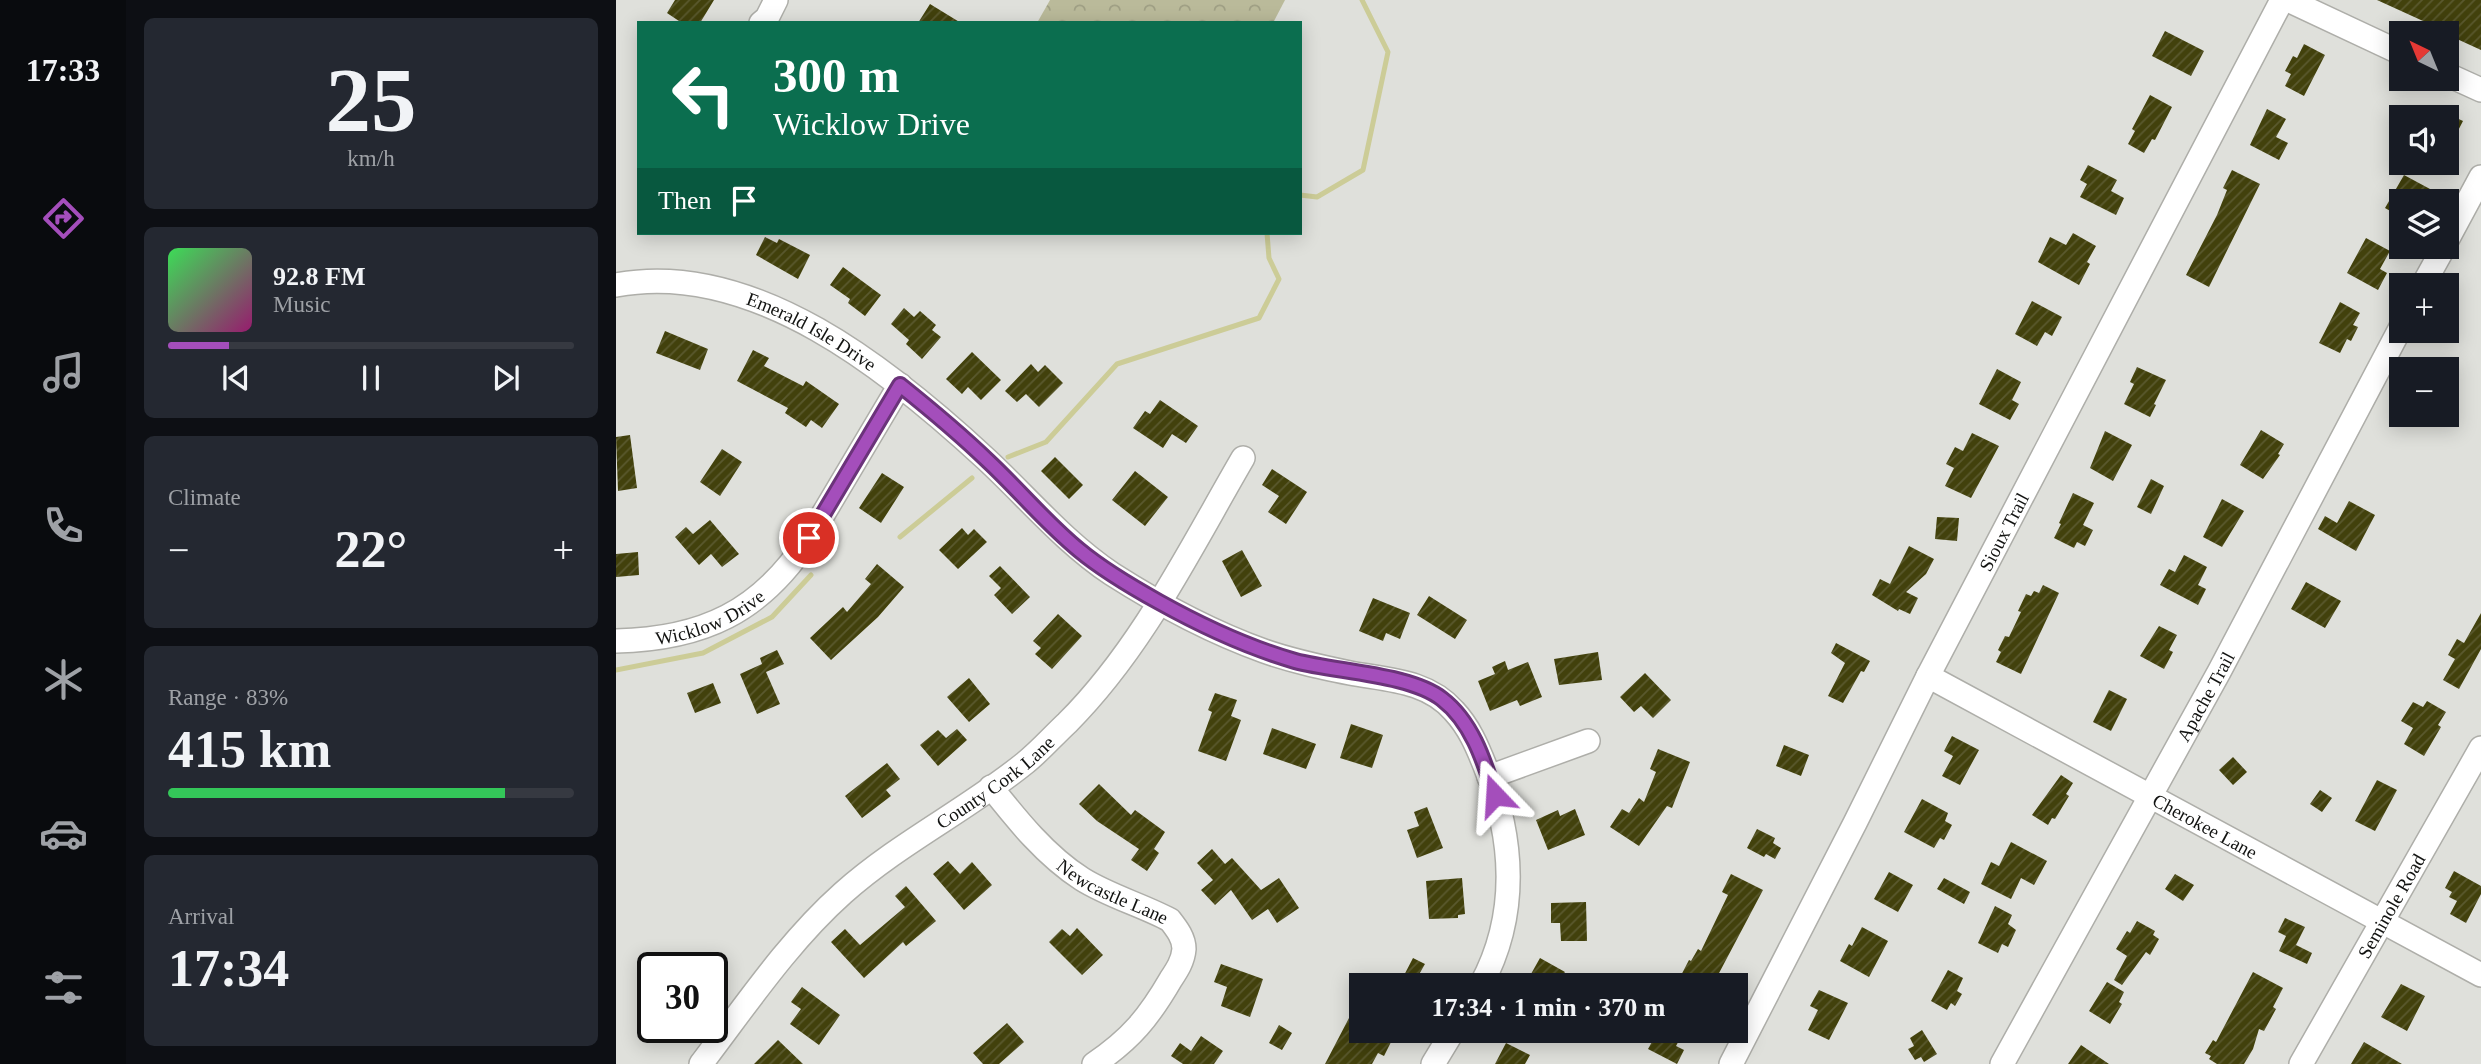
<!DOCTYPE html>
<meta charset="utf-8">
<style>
body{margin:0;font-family:"Times New Roman",serif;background:#242831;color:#f1f3f6;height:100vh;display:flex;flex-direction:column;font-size:26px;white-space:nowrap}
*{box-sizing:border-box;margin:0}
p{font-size:23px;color:#9ea1a6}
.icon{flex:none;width:38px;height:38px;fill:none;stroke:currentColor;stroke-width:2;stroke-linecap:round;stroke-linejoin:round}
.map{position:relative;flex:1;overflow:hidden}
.panel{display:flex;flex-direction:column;gap:18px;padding:18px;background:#0d0f14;width:490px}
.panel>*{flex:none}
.top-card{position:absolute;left:21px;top:21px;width:665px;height:214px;border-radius:0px;box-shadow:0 4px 18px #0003;background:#0b6e4f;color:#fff;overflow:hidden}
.needle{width:46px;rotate:317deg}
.controls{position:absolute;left:1773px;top:21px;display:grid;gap:14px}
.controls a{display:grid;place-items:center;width:70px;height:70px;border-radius:0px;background:#171b24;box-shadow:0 4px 18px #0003;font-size:35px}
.speed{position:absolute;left:21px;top:952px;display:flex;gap:14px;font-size:35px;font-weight:700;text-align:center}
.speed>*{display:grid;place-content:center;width:91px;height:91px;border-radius:50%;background:#171b24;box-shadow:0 4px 18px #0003;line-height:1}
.speed .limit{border:4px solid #111;border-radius:10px;background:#fff;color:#111}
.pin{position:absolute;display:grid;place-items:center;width:60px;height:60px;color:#fff;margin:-30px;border:4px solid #fff;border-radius:50%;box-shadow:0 2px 7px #0007}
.me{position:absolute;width:77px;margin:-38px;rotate:340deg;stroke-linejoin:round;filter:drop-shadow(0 0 5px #0008)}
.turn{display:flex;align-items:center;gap:24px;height:147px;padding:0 21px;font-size:32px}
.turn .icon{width:91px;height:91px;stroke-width:2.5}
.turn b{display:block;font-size:49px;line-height:60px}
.then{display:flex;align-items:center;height:66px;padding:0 21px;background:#0003;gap:14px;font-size:26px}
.big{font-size:52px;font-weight:800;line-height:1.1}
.panel .widget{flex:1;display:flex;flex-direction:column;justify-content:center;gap:10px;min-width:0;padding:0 24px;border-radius:10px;background:#242831}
.panel .dial{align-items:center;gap:0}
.dial b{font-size:91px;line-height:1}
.song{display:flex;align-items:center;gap:21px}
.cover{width:84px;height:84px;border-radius:10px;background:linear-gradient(135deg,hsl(130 70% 55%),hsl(320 70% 35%))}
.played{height:7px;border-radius:4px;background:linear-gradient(90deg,#a44ebb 15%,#363941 15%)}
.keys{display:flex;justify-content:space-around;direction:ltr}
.heat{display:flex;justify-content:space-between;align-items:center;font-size:38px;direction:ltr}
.charge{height:10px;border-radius:5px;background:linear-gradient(90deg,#34c759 83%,#363941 0)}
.trip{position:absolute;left:733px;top:973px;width:399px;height:70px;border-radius:0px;background:#171b24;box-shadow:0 4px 18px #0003;font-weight:800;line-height:70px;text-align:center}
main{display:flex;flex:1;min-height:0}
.tab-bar{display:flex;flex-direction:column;width:126px;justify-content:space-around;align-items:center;background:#090b0e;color:#9ea1a6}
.tab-bar .icon{width:49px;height:49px}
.tab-bar .current{color:#a44ebb}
.tab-bar b{font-size:32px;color:#f1f3f6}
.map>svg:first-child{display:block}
.forest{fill:url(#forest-crowns)}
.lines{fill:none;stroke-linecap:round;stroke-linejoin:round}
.stream{stroke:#cccc97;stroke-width:5}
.building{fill:url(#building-hatch)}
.minor-casing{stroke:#aeaea9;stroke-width:26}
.minor{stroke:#fff;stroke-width:23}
.route-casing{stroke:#6b337a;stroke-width:18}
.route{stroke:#a44ebb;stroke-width:12}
.labels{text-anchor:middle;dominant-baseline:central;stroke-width:7;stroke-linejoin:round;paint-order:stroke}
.street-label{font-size:19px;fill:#121311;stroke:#edede8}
</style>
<main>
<nav class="tab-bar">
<b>17:33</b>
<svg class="icon current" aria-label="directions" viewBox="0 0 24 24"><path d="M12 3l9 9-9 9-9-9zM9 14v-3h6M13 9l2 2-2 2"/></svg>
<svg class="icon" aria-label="music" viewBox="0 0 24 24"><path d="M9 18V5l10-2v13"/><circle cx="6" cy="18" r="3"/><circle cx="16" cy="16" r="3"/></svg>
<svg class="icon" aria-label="phone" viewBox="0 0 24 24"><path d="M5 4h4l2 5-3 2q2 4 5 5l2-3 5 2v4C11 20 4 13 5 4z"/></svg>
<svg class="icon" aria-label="climate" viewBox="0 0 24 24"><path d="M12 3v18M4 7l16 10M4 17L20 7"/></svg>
<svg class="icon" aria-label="car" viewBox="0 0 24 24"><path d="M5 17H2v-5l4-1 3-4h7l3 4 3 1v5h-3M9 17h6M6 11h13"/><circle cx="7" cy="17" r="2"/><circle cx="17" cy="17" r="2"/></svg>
<svg class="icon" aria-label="filters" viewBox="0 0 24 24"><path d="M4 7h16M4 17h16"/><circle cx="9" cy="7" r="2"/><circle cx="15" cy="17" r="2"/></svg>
</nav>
<section class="panel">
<div class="widget dial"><b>25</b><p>km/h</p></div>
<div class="widget">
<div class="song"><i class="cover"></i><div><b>92.8 FM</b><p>Music</p></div></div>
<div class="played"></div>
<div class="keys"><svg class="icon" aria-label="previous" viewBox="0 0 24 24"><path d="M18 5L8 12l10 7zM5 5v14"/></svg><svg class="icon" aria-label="pause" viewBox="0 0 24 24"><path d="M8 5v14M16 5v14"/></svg><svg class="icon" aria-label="next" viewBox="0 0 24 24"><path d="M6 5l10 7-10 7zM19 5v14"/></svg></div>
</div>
<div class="widget"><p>Climate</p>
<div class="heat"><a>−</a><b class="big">22°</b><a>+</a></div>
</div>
<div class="widget"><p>Range · 83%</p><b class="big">415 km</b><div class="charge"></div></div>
<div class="widget"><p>Arrival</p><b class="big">17:34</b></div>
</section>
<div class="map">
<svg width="1865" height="1064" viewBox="0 0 1865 1064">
<defs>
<pattern id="forest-crowns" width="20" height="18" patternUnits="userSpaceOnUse" patternTransform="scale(1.75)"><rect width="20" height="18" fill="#baba9a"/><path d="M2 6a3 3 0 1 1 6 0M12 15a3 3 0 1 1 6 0" fill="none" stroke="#9f9f84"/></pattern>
<pattern id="building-hatch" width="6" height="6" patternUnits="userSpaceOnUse" patternTransform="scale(1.75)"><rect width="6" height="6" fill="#42410c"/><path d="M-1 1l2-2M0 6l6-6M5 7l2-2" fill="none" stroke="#5a592e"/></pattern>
</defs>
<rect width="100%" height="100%" fill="#dfe0db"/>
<path class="forest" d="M434,0H669L657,23H421Z"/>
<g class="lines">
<path class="stream" d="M684,195L701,197L747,170L772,52L746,0
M392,457L430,442L501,364L643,318L663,279L653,258L651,233
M284,537L356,478
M0,670L87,653L156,617L195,575"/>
</g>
<path class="building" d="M59,0H98L84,23H66L51,13Z
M1761,0H1865V50L1817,28L1818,26Z
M314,4L345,23H302Z
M1549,31L1588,51L1575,76L1536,56Z
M1688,44L1709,55L1688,96L1669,86L1675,74L1669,71L1677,56L1681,58Z
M1534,95L1556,107L1539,140L1536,139L1528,153L1512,144L1519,131L1516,129Z
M1651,109L1670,119L1660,137L1672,143L1663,160L1634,145Z
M1830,113L1847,121L1830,154Z
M1472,165L1501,180L1495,191L1508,198L1500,215L1464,197L1471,184L1464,180Z
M1616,170L1644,184L1593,287L1570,275L1601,215L1611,190L1607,188Z
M1788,175L1814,189L1807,201H1785V217L1769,208Z
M1457,233L1480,246L1471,262L1474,264L1463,285L1422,262L1434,237L1450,245Z
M149,237L161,243L163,239L194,255L182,279L140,255Z
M1750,238L1774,251L1764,269L1771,273L1762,290L1731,273Z
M227,267L265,295L249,316L232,303L234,299L214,285Z
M1416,301L1446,317L1436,336L1429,332L1421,346L1399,334Z
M1724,302L1744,313L1737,325L1742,327L1735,341L1731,339L1724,353L1703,343Z
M288,308L298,317L304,311L320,325L316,330L325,337L306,359L290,344L293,340L275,324Z
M49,331L92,349L84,370L40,353Z
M137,350L153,358L148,366L187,386L190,381L223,404L206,428L195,420L190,427L169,413L172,408L121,381Z
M356,352L385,380L365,400L352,387L346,394L330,379Z
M415,364L422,372L429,365L447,383L423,407L410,394L401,402L389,391Z
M1521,367L1550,380L1538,404L1540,405L1534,417L1508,404L1518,384L1514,382Z
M1381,369L1405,382L1396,400L1403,404L1394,420L1363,404Z
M544,400L582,426L570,443L556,434L547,448L517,428L529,411L534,414Z
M1645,430L1668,444L1662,454L1664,455L1647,479L1624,465Z
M1489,431L1516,445L1497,481L1474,468Z
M1356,433L1383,446L1355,498L1329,486L1338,468L1330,464L1339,447L1347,451Z
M14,435L21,488L2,491L0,437Z
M106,449L126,462L104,496L84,482Z
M439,457L467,485L453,499L425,471Z
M656,469L691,492L670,524L652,512L663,496L646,485Z
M519,471L552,497L529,526L496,500Z
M266,473L288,487L265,523L243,508Z
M1535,479L1548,486L1535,514L1521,507Z
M1457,493L1478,503L1467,525L1477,530L1469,546L1461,542L1458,548L1438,538L1445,524L1443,523Z
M1606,499L1628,511L1606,547L1587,537Z
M1733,501L1759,515L1740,551L1702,529L1709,516L1721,523Z
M1321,517L1343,518L1341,541L1319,539Z
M94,520L123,554L106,567L95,554L83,565L59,537L70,527L77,534Z
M346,528L352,535L358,529L371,542L342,569L323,550Z
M1293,546L1318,559L1310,574L1290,592L1302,598L1294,614L1283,609L1282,611L1256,595L1264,579L1274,584Z
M626,550L646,586L625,597L606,561Z
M22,552L23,575L0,577V554Z
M1568,555L1591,567L1582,585L1590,589L1582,605L1544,585L1553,569L1559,572Z
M261,564L288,587L262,617L215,660L194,638L227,607L231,612L255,584L249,579Z
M384,566L414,597L396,614L378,595L385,588L373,576Z
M1690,582L1725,601L1709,628L1675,609Z
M1427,585L1443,593L1405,674L1380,662L1385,652L1382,650L1389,636L1393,637L1405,612L1402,611L1410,594L1415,596L1418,591L1423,593Z
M813,596L851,620L839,639L801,615Z
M757,598L794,613L784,639L770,633L767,641L743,631Z
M1865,613V649L1843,689L1827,680L1839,659L1832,655L1841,639L1848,643Z
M442,614L466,636L436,669L419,654L425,648L417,641Z
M1543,626L1561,635L1553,650L1557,652L1548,669L1524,656Z
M1220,643L1254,661L1248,672L1245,671L1227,703L1212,696L1229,663L1215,653Z
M161,650L168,664L150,672L164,704L141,714L124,674L146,664L144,658Z
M982,652L986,680L943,685L938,659Z
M889,661L892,670L912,662L926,697L904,706L901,700L874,711L862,681L879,674L876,667Z
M1029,673L1055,700L1037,718L1025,706L1018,712L1004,697Z
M353,678L374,704L353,722L331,697Z
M97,683L105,703L79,713L71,693Z
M1493,690L1511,699L1495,731L1477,722Z
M599,693L621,700L615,716L625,720L610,761L582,751L596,712L592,710Z
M1811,701L1830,712L1822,725L1825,727L1808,756L1788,744L1797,728L1785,721L1797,702L1807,707Z
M735,724L767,735L756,768L724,758Z
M656,728L700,744L690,769L647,754Z
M341,729L351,740L322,766L304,745L322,730L330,738Z
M1336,736L1363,750L1344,785L1326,776L1337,756L1328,751Z
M1168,745L1193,755L1185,776L1160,766Z
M1042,749L1074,762L1056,808L1051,806L1023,846L994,827L1006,809L1013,813L1023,798L1028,802L1040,772L1034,769Z
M1617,757L1631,772L1617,785L1603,770Z
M271,763L284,779L270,790L275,796L246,818L229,796Z
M1445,775L1457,783L1450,794L1453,796L1439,819L1436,818L1432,825L1416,815Z
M1761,780L1781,790L1759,831L1739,821Z
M483,784L515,815L519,810L549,832L538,849L543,853L531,871L515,860L523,849L481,821L463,804Z
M1704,790L1716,798L1706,812L1694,804Z
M1306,799L1332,813L1329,821L1336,825L1328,840L1324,838L1318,848L1288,832Z
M811,807L827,848L801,858L791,830L803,826L798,812Z
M959,809L969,835L932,850L920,820L942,810L944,816Z
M1141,829L1159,838L1157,843L1165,848L1159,859L1150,854L1148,857L1131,848Z
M1395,842L1431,861L1418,885L1405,878L1395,899L1365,884L1375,862L1383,866Z
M596,849L609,864L616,858L645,890L663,878L683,908L661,923L652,909L636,920L615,890L599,905L585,890L597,880L581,863Z
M332,861L344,874L356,862L376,885L348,910L317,874Z
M1838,871L1865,886V894L1850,923L1834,914L1841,901L1833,897L1836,892L1829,888Z
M1273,872L1297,885L1282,912L1258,899Z
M1115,874L1147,890L1102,975L1123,985H1060L1073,960L1075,961L1082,949L1085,951L1112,895L1106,892Z
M1559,874L1578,885L1567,901L1549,889Z
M846,878L849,914L842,915V918L813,919L810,881Z
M1328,878L1354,892L1348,904L1321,889Z
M290,886L320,921L290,946L287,942L248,978L215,942L229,929L244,945L289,907L279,896Z
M970,902L971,941H945L944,923H935V903Z
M1379,906L1396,915L1392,924L1400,930L1392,947L1386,944L1382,953L1362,943Z
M1669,918L1689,927L1680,945L1696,953L1691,964L1663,951L1670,936L1662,932Z
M1521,921L1539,931L1537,935L1543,939L1534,955L1530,952L1506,985L1498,980L1511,956L1500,949L1511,931L1514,933Z
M1246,927L1272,941L1253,977L1224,961L1233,944L1236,946Z
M461,928L487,955L466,975L433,942L446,929L454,936Z
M797,958L809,964L797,985H783Z
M924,958L949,972L941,985H917L922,978L915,974Z
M605,964L647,979L634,1017L605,1006L611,987L598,982Z
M1332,970L1347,978L1341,991L1346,994L1339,1006L1335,1003L1331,1010L1315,1001Z
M1637,972L1667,988L1657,1007L1660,1009L1648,1031L1643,1029L1637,1049L1628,1064H1601L1593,1059L1595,1056L1589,1053L1597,1040L1600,1042Z
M1491,982L1508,992L1503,1002L1506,1004L1494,1024L1473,1011Z
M1785,984L1809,996L1791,1031L1765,1017Z
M186,987L224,1015L203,1045L174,1024L185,1009L175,1002Z
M1203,990L1232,1003L1213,1040L1192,1030L1202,1010L1194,1006Z
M733,1018L746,1024V1031H762L776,1040L768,1056L762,1053L756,1064H709Z
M391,1023L408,1042L383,1064H367L357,1053Z
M663,1025L676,1033L666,1050L653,1043Z
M1306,1030L1321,1054L1308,1062L1305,1057L1299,1060L1292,1049L1298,1046L1294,1038Z
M1042,1031H1068L1060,1046L1068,1050L1061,1064L1032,1049Z
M585,1036L607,1051L598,1064H567L555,1056L564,1043L575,1051Z
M162,1040L187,1064H138Z
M1748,1042L1786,1064H1735Z
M890,1043L914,1055L909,1064H879Z
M1465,1045L1493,1064H1452Z"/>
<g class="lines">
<g class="minor-casing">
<g id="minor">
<path d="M1672,0L1785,53"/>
<path d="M145,23L151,18L160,0"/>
<path d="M1830,74L1865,90"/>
<path d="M1830,242L1865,177"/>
<path id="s1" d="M0,285C138,259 276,372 370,459C412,498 448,542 496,574C543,604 595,632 648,651C676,661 705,667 734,673C771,680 811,680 838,711C853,727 861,746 869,766C898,838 903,915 865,985"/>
<path d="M1807,285L1828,247"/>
<path id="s2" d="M0,641C87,639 145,612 193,538L284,385"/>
<path id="s3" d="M1312,676L1865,975"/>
<path d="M873,777L972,741"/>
<path id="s4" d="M375,787C401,820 430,856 466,879C493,896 526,905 554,920C561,929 568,938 568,949C567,961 561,970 555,979C533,1017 515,1039 478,1064"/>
<path id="s5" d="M85,1064C130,1005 172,942 227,893C283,843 351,810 409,763C424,751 437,736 451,723C526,648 574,549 627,458"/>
<path d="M817,1064L837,1031"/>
<path id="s6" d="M1115,1064L1239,823L1312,676L1666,0"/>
<path id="s7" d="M1386,1064L1603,672L1785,327"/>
<path id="s8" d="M1685,1064L1865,748"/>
</g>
</g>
<use href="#minor" class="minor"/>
</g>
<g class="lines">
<g class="route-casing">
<path id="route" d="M193,538L284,385C314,409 344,434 372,461C403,490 430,523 463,550C487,570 516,587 543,602C586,626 631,647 679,661C720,672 794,674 826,699C856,722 868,761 879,795"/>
</g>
<use href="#route" class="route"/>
</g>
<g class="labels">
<g class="street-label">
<text stroke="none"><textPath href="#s1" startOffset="206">Emerald Isle Drive</textPath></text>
<text stroke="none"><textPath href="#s6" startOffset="598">Sioux Trail</textPath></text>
<text stroke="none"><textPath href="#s2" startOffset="98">Wicklow Drive</textPath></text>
<text stroke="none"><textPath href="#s7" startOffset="420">Apache Trail</textPath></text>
<text stroke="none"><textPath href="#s5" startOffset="411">County Cork Lane</textPath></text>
<text stroke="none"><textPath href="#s3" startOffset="315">Cherokee Lane</textPath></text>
<text stroke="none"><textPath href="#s4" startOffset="163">Newcastle Lane</textPath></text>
<text stroke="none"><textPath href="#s8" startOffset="182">Seminole Road</textPath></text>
</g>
</g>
</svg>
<div class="controls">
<a><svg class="needle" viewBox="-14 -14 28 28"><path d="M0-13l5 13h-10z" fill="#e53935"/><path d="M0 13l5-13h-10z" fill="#9ea1a6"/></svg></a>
<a><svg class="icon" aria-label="sound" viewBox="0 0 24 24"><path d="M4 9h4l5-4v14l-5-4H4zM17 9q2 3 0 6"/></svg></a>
<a><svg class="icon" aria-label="layers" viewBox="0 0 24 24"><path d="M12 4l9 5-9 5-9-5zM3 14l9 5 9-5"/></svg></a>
<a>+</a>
<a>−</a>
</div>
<div class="speed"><div class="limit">30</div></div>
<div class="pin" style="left:193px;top:538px;background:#d93025"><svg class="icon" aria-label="arrive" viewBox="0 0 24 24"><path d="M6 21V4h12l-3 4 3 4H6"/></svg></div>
<svg class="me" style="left:879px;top:795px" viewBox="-20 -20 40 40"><path d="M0-17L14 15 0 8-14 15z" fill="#a44ebb" stroke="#fff" stroke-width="4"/></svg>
<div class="trip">17:34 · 1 min · 370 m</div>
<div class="top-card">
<div class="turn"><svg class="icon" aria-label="left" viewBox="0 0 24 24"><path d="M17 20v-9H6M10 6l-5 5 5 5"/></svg><div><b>300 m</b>Wicklow Drive</div></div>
<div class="then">Then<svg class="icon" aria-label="arrive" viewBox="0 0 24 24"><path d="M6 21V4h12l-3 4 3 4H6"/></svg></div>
</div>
</div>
</main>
